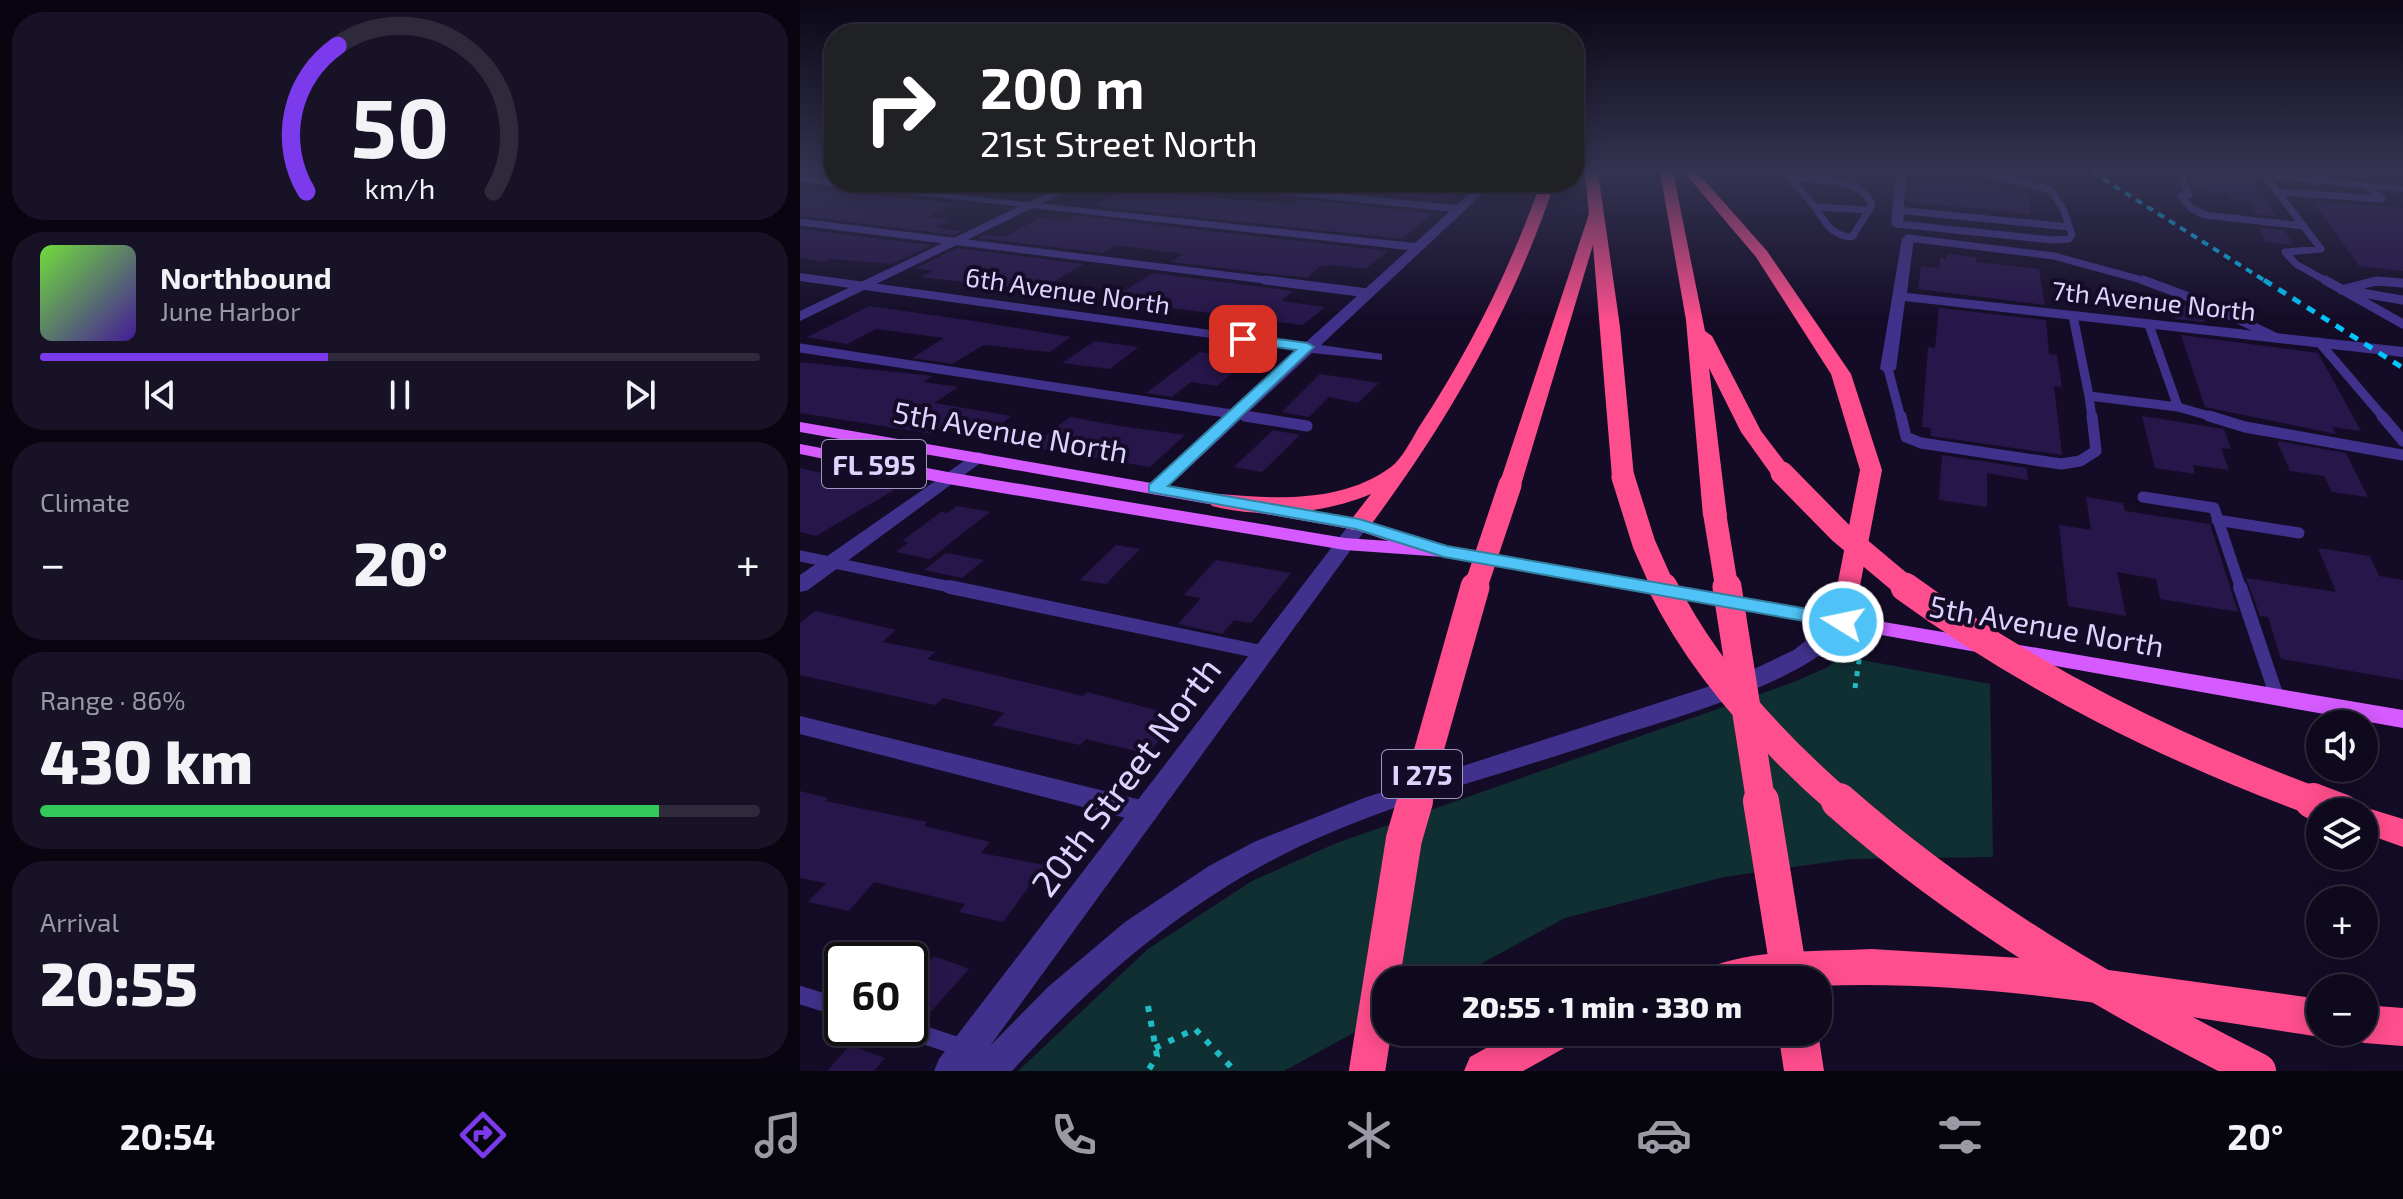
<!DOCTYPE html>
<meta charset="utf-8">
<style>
body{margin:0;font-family:"Exo 2",sans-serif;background:#181226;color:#f1f3f6;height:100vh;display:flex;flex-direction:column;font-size:30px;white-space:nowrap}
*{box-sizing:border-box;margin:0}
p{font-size:26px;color:#9b9aa4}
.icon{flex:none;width:44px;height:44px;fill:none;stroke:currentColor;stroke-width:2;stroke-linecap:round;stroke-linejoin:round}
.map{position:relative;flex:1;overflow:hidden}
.side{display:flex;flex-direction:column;gap:12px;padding:12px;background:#080510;width:800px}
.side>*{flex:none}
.banner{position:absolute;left:24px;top:24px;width:760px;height:168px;border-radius:32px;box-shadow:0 4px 20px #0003,0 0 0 2px #2f2a3b;background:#202124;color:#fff;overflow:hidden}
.tools{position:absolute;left:1506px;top:710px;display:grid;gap:16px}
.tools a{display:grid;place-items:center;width:72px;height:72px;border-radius:50%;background:#0f091d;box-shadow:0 4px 20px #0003,0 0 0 2px #2f2a3b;font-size:40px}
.speed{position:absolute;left:24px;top:942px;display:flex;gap:16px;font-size:40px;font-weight:700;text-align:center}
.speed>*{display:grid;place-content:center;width:104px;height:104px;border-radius:50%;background:#0f091d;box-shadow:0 4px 20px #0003,0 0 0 2px #2f2a3b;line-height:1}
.speed .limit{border:4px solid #111;border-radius:12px;background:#fff;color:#111}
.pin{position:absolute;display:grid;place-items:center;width:68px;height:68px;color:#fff;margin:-34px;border-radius:16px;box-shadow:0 4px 12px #0006}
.me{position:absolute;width:88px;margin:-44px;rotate:280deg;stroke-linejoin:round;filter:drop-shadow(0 0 6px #0008)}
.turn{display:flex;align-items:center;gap:28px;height:168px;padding:0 24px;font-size:36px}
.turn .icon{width:104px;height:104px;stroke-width:2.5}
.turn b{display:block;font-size:56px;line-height:68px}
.big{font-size:60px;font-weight:800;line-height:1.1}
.side .card{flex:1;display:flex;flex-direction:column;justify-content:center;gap:12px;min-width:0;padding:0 28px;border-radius:32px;background:#181226}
.side .dial{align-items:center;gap:0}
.dial svg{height:208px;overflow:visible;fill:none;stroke:#2f2a3b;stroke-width:7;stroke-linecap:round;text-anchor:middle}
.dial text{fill:#f1f3f6;stroke:none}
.song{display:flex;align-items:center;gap:24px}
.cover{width:96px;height:96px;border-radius:12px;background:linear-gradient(135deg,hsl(100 70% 55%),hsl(260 70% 35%))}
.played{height:8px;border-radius:4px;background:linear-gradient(90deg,#7c3aed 40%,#2f2a3b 40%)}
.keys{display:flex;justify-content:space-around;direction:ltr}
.heat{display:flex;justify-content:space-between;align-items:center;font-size:44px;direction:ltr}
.charge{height:12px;border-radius:6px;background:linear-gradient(90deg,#34c759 86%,#2f2a3b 0)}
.trip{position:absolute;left:572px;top:966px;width:460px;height:80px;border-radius:32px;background:#0f091d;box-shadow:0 4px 20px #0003,0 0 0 2px #2f2a3b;font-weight:800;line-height:80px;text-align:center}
.dock{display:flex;height:128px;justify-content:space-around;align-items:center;background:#06040c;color:#9b9aa4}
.dock .icon{width:56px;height:56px}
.dock .current{color:#7c3aed}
.dock b{font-size:36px;color:#f1f3f6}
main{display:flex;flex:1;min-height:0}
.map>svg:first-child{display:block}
.green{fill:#0f2f32}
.building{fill:#27164a}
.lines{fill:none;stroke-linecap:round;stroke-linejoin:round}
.path-far1{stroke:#21bbc5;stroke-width:5;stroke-dasharray:5 7;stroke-linecap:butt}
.path{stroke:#21bbc5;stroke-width:6;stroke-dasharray:6 9;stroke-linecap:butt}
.service-far4{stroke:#40328c;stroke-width:7}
.service-far3{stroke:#40328c;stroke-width:9}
.service-far2{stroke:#40328c;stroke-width:11}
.service-far1{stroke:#40328c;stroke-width:14}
.service{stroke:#40328c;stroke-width:18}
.minor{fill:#40328c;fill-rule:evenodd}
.tertiary{fill:#40328c;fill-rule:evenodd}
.primary{fill:#d55aff;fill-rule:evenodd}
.motorway{fill:#ff4e8d;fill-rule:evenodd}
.rail-far1{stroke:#00c6fe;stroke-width:4;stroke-dasharray:7 6;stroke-linecap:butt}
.rail{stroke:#00c6fe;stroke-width:5;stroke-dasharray:9 8;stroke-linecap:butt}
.motorway-bridge-far2{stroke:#ff4e8d;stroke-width:23}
.motorway-bridge-far1{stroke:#ff4e8d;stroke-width:29}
.motorway-bridge{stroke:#ff4e8d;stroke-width:36}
.route{fill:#4fc3f7;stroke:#337fa1;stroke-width:2}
.labels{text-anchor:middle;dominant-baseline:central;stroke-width:8;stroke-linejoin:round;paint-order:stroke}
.far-street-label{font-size:26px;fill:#ddd3ff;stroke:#140c27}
.shield{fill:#140c27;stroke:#a197be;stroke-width:2}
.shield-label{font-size:28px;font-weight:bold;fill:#ddd3ff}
.street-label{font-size:30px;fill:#ddd3ff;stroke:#140c27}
.near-street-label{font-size:36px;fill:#ddd3ff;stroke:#140c27}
</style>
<main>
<section class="side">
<div class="card dial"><svg viewBox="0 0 100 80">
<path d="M14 69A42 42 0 1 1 86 69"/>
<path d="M14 69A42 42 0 0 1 26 13" stroke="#7c3aed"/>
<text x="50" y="56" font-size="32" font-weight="700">50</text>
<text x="50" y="72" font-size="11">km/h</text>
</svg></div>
<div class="card">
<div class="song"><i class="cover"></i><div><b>Northbound</b><p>June Harbor</p></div></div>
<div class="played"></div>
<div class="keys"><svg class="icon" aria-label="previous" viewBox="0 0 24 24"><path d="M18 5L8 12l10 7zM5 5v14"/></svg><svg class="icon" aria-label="pause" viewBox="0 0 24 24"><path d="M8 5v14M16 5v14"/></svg><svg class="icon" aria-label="next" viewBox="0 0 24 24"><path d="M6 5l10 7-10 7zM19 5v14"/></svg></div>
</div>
<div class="card"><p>Climate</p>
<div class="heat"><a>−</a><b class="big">20°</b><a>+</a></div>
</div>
<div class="card"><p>Range · 86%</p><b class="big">430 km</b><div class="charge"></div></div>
<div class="card"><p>Arrival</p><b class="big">20:55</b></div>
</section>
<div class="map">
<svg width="1603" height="1071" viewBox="0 0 1603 1071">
<rect width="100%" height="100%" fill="#140c27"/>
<path class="green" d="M1041,656L1190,684L1193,857L1050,859L924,877L765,918L651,980H586V1015L484,1071H218L348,949L452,881L534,844L994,682L1028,667Z"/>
<path class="building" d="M1389,172L1455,181L1477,216L1453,214L1449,204L1431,199L1428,193L1394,190Z
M1114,180L1204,188V193L1229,191L1230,214L1107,202Z
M76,182H202L177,194Z
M342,182L386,183L390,188L380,195L492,204L500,199L633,213L602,239L295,206Z
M585,182H670L648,201L519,188L528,183L576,189Z
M0,189L158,203L127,217L149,220L134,227L161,231L154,235L0,216Z
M1513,201L1603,208V271L1559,266Z
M277,216L588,251L565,269L533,265L519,267L507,278L371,262L383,254L316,245L303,253L178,238L185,234L204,237L240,218L267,221Z
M1459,228L1485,230L1493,245L1465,242Z
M0,229L132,245L92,264L31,259L23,262L0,258Z
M157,248L284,264L238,291L121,277L133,271L116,268Z
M1147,254L1176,257V262L1239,269L1245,305L1118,289L1121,266L1139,268L1140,258L1146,259Z
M353,273L493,291L481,301L525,307L503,325L310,300Z
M1370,303L1400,309L1405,322L1375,319Z
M69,306L187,323L271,337L250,352L184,345L152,364L112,358L144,338L76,329L47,344L7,337Z
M1139,308L1246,320L1249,354L1257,355L1262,387L1254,386L1262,455L1131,436V428L1122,427L1128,347L1135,348Z
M1381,335L1518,353L1561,431L1532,427L1536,434L1405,407Z
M295,341L338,347L310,369L262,363Z
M400,352L450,359L417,386L391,382L372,397L346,393Z
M0,362L133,376L123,382L158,387L134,403L211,416L191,432L144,426L133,434L0,413Z
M520,374L579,383L558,403L529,397L509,417L482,412Z
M1342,416L1424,429L1431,449L1421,448L1429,470L1393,465L1395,474L1355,468Z
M270,417L320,426L385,435L350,467L230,447Z
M473,430L500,435L462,472L434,467Z
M1477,441L1546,453L1568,497L1532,492L1524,476L1490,471Z
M1142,455L1227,468L1228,480L1187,473V507L1139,500Z
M0,468L94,490L16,536L0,532Z
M1286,497L1323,503L1325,511L1410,524L1438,612L1360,599L1356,579L1317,572L1326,616L1268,606L1259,525L1291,530Z
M157,506L190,512L130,559L96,552L109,542L102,541L141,512L147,513Z
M316,545L340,549L306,584L280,580Z
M1518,548L1570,556L1579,576L1603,580V680L1481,659L1468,617L1460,616L1446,578L1536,592Z
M146,553L184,560L162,578L124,570Z
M416,560L491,573L451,623L434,620L422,634L378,624L401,598L384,595Z
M15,611L96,630L82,642L135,652L127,659L283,696L287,692L378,716L348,754L286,739L280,745L192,725L205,713L143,698L135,705L0,675V623Z
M0,791L28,798L25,801L127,822L124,826L190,842L181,853L245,865L203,922L159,912L165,904L74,882L49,911L8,902L26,883L0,878Z
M134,956L169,969L127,1016L110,1009V983Z
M50,1045L85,1058L74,1071H27Z"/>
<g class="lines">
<path class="path-far1" d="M1055,688L1060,654"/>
<path class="path" d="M348,1006L357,1056L348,1071
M355,1048L395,1029L435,1071"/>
<path class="service-far4" d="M985,172L1015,207L1069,210L1072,204C1058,176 1020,181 991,178
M1379,172L1389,195L1381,196L1391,208L1405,215L1504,226
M1467,178L1521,249L1485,252L1496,264L1528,282
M392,182L660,209
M1478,192L1582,199L1567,186
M1015,207C1025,223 1032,236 1052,237L1069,210
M1097,210L1269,227
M0,222L481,282
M1097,224L1252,240L1269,239L1272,235L1264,211L1251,190L1182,172
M1108,238L1254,256L1349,282
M1572,282H1591"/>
<path class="service-far3" d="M465,280L568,293
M1343,280L1405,303L1477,338
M1525,280L1603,324
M1541,290L1576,281L1603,283
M1556,292L1603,300
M1273,316L1289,396
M1349,325L1378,407
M1519,342L1584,418
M0,348L458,418
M1088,369L1101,418
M1292,418L1289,396L1378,407L1416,418"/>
<path class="service-far2" d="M445,416L507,426
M1101,416L1106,437L1121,443L1261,464L1280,461L1296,451L1292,416
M1409,416L1445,427L1603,455
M1582,416L1603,441
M1343,497L1414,508L1441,589
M1417,520L1499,533
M0,556L160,589"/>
<path class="service-far1" d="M150,587L461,652
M1440,587L1477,697"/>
<path class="service" d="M0,995L42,1008
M103,1028L163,1048"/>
<path class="minor" d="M1096,172H1106L1103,224L1097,228L1091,224Z
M1511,172H1522L1530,182L1520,184Z
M0,176L34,179V182L615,243L682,182H695L521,345L582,354V360L512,353L362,493L355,495L346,489L348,485L497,350L0,281V273L505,343L608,250L0,182Z
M1108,234L1114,238L1107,293L1603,347V357L1105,301L1096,369L1088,374L1080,369L1102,238Z
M177,452L183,453L186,457L183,461L8,590L0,592V575Z
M0,716L345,801L355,804L358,812L355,820L345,823L0,734Z"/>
<path class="tertiary" d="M1397,172H1446L1603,186V192Z
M271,182H286L0,321V311Z
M559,519L569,525L566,529L190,1046L248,987L325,922L409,866L454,842L564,798L935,678L994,650L1035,617H1051L1054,622C1017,681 870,719 805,740C710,772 610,797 518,838C398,891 299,975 212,1071H134L139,1059L552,521Z"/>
<path class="primary" d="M0,422L559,519L617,537L619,543L1603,710V728L644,557L545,550L148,484L0,454V444L148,472L545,538L589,541L556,530L0,432Z"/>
<path class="motorway" d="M785,172H798L820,327L834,477L823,484L812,477L793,245L721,485L710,492L699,485L789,214Z
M860,172H873L905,331L912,336L961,431L993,473L990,478H974L941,432L909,368L927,516L915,523L903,516L886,320Z
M884,172H897L967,251L1051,374L1082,470L1052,628H1034L1030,622L1060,470L1031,374L956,257Z
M741,182H755C712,310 648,422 567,530H551L547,525L571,494C523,514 463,519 412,506L409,501L412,496L420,494C477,499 542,503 591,467C602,459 612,439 619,427C670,350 710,269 741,182Z
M1564,807L1603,819V847L1564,833V812H1552Z
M1071,949L1221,958L1520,999V1032H1532L1520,1037C1353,1012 1187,979 1018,986V980H902L908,968C957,948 1019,952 1071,949Z
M1564,1005L1603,1008V1046L1564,1043L1550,1037L1548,1032H1564Z
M715,1032H774L768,1046L723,1071H664L670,1057Z
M978,1032H1018L1024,1071H984Z"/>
<path class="rail-far1" d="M1292,172L1467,282"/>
<path class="rail" d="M1464,280L1603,368"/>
<path class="motorway-bridge-far2" d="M982,473L1040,532L1108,589
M823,477L844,544L864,589
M915,516L927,589
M675,589L710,485"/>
<path class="motorway-bridge-far1" d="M863,587C905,671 971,742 1041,803
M927,587L961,803
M1105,587C1233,680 1370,748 1519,803
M614,803L675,587"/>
<path class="motorway-bridge" d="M961,801L990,980
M1039,801C1165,912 1308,996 1458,1071
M1513,801L1542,812
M567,1071L604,839L615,801"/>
</g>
<linearGradient id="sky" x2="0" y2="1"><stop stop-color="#0b0715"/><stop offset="0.53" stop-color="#343452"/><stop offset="1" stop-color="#343452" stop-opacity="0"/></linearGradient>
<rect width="1603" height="322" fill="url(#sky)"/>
<path class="route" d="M443,334L507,343L514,347L368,486L559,519L647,546L1043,615L1053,622L1043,628L644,557L556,529L349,492V485L496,350L439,342L437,339Z"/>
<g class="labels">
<g class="far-street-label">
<text transform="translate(268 290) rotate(8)">6th Avenue North</text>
<text transform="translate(1354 300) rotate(6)">7th Avenue North</text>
</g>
<g class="shield">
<rect x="22" y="440" width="104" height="48" rx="6"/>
<rect x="582" y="750" width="80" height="48" rx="6"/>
</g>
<g class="shield-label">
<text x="74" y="464">FL 595</text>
<text x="622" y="774">I 275</text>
</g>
<g class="street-label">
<text transform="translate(211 431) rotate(10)">5th Avenue North</text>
<text transform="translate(1247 625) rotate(10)">5th Avenue North</text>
</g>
<g class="near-street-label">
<text transform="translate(325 776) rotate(-53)">20th Street North</text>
</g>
</g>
</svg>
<div class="tools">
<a><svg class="icon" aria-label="sound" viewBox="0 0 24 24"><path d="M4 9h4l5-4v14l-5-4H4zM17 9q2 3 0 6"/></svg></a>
<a><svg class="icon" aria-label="layers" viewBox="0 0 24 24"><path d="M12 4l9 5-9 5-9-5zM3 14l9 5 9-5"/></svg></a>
<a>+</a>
<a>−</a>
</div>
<div class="speed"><div class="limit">60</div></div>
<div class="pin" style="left:443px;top:339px;background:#d93025"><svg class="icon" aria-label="arrive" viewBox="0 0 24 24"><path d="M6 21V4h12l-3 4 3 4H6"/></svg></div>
<svg class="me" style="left:1043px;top:622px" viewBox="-20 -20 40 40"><circle r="17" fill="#4fc3f7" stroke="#fff" stroke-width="3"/><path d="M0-11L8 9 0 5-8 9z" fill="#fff"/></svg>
<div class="trip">20:55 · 1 min · 330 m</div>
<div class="banner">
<div class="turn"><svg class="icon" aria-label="right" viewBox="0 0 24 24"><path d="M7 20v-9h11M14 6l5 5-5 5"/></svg><div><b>200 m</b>21st Street North</div></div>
</div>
</div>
</main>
<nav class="dock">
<b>20:54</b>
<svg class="icon current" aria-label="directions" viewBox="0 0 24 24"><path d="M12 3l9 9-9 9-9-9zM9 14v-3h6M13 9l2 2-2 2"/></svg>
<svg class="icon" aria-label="music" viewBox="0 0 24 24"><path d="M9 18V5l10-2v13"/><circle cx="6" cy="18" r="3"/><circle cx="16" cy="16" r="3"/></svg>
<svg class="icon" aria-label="phone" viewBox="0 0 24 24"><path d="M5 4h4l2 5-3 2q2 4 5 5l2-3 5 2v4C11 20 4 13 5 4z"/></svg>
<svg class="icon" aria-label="climate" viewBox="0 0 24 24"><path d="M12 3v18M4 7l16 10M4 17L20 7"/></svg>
<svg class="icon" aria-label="car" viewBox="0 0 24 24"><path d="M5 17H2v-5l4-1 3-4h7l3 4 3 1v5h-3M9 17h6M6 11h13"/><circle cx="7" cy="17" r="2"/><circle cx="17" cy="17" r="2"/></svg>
<svg class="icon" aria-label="filters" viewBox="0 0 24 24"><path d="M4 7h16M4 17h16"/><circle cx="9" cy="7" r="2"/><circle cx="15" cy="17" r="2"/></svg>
<b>20°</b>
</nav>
